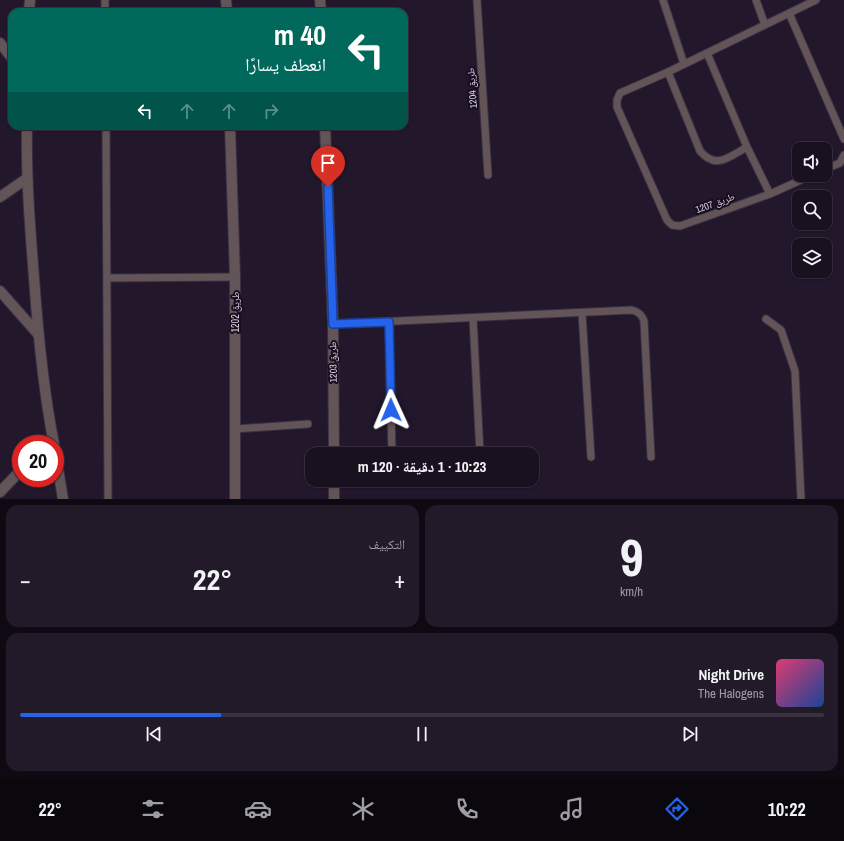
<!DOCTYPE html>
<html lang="ar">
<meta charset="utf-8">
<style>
body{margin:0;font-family:"Archivo Narrow","Noto Naskh Arabic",sans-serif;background:#231a29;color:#f1f3f6;direction:rtl;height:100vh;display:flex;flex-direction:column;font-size:15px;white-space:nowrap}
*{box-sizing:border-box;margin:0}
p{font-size:13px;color:#9f9da5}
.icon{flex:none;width:22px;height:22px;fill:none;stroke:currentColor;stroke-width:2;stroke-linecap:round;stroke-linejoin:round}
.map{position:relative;height:499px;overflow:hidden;direction:ltr}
.side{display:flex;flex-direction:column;gap:6px;padding:6px;background:#0e0912;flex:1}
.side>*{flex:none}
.banner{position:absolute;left:8px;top:8px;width:400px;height:122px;border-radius:12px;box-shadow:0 1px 3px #0004,0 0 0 1px #38313e;direction:rtl;background:#00695c;color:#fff;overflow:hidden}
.tools{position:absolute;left:792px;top:142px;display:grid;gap:8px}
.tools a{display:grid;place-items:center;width:40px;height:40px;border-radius:8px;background:#1a1120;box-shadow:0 1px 3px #0004,0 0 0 1px #38313e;font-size:20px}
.speed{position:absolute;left:12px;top:435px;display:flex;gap:8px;font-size:20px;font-weight:700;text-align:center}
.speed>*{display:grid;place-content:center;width:52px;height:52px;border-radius:50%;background:#1a1120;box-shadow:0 1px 3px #0004,0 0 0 1px #38313e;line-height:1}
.speed .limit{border:6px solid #d22;background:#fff;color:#111}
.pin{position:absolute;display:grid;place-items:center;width:34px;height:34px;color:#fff;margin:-41px -17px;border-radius:50% 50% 50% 0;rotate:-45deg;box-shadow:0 0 4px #0007}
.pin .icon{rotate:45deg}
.me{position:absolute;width:44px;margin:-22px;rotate:359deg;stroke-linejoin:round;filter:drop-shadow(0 0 3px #0008)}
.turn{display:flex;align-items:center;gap:14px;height:84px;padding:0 16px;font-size:18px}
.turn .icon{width:52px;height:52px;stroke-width:2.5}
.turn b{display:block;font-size:28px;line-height:34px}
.lanes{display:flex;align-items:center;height:38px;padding:0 16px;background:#0003;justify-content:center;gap:20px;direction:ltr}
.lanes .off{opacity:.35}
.big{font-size:30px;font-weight:700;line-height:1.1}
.side .tile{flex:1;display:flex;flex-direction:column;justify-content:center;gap:6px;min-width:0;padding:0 14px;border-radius:12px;background:#231a29}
.side .dial{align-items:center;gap:0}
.dial b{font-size:52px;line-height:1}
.song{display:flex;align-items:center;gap:12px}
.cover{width:48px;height:48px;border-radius:6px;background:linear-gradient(135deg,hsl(340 70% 55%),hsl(220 70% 35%))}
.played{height:4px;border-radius:2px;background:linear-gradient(90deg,#2563eb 25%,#38313e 25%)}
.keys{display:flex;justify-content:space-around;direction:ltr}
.heat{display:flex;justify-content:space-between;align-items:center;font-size:22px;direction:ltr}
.side .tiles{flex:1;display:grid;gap:6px;grid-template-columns:1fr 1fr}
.tile:last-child{grid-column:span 2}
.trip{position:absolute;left:305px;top:447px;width:234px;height:40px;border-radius:12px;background:#1a1120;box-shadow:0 1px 3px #0004,0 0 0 1px #38313e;font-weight:700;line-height:40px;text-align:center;direction:rtl}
.tabs{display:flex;height:64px;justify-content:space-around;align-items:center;background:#0a070d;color:#9f9da5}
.tabs .icon{width:28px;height:28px}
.tabs .on{color:#2563eb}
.tabs b{font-size:18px;color:#f1f3f6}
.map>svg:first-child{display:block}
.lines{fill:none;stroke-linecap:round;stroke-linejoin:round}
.lane-casing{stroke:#3b3144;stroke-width:9}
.street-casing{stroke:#3b3144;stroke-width:12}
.lane{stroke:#635557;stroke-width:7}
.street{stroke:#635557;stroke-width:10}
.route-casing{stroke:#184099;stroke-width:10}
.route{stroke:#2563eb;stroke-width:7}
.labels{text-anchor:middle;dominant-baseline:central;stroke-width:4;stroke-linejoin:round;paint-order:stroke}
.street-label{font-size:10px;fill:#d8d1df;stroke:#190e21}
</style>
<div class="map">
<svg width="844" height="499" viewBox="0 0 844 499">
<rect width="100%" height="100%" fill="#22172b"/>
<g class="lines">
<g class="lane-casing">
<path id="lane" d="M105,0V12
M477,0L488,175
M663,0L684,64
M756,0L765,25
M789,13L844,139
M707,53L747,147
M668,72L700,151C716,170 729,157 747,147L770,194L680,226L672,225L667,220L617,107V100L620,93L668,72L816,0
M106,126L108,499
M825,169L840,163L844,155
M770,194L812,175
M107,278L235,277
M582,313L591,457
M473,318L480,454
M766,319L781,330L795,371L801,499
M389,322L392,454
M333,324L632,310C639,312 642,315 644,321L651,457
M235,429L308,424"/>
</g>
<g class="street-casing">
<path id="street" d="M226,0L227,12
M320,0L321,12
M29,12L30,0
M0,43L12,58
M27,126C26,177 30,227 34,278C38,334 43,389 54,444
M230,126L235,277V499
M325,126L333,324L334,454
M0,197L26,179
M0,291L38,334
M55,450L63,499
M334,480V499
M0,492L21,470"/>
</g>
<use href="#lane" class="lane"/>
<use href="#street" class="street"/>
</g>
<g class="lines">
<g class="route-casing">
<path id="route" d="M328,187L333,324L389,322L391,410"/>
</g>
<use href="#route" class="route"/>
</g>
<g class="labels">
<g class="street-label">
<text transform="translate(472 88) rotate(-94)">طريق 1204</text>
<text transform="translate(715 203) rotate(-20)">طريق 1207</text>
<text transform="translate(235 312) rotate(-90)">طريق 1202</text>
<text transform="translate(333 362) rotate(-91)">طريق 1203</text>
</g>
</g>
</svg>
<div class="tools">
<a><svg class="icon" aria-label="sound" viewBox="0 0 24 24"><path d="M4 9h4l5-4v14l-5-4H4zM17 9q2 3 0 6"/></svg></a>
<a><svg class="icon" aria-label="search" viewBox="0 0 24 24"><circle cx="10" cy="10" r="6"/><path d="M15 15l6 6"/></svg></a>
<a><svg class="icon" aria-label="layers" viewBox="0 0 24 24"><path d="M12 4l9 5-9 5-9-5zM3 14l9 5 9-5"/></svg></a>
</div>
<div class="speed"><div class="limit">20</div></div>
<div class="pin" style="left:328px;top:187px;background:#d93025"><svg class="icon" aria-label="arrive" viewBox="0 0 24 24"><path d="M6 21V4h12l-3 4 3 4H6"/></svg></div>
<svg class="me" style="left:391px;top:410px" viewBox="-20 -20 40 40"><path d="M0-17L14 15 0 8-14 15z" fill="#2563eb" stroke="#fff" stroke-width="4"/></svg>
<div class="trip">10:23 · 1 دقيقة · 120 m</div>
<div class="banner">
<div class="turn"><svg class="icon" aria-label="left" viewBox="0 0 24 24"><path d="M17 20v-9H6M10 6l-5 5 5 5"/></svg><div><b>40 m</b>انعطف يسارًا</div></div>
<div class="lanes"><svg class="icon" aria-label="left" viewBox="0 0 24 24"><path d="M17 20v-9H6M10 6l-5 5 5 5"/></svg><svg class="icon off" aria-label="ahead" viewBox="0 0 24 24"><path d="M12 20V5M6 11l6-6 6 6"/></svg><svg class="icon off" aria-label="ahead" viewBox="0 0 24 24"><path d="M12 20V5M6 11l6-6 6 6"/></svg><svg class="icon off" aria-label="right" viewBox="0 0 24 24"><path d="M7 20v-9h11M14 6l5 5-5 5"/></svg></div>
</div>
</div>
<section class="side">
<div class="tiles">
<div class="tile dial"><b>9</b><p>km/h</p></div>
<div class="tile"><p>التكييف</p>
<div class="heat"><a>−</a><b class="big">22°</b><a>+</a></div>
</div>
<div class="tile">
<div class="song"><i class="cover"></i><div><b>Night Drive</b><p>The Halogens</p></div></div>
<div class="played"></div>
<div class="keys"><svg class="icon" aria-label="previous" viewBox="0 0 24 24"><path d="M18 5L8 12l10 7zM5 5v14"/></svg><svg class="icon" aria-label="pause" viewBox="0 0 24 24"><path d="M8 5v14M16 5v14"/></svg><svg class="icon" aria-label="next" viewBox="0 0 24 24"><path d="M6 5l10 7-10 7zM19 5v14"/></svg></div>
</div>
</div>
</section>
<nav class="tabs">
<b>10:22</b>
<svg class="icon on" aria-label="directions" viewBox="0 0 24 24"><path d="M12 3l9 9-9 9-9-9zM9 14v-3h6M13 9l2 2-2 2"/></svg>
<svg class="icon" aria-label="music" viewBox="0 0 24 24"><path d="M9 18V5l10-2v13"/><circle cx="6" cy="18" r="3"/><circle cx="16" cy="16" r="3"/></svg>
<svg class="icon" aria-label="phone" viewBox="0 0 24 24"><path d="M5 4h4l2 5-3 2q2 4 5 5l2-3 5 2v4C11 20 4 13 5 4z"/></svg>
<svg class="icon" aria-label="climate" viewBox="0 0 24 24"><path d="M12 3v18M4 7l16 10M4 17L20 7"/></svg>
<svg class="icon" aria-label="car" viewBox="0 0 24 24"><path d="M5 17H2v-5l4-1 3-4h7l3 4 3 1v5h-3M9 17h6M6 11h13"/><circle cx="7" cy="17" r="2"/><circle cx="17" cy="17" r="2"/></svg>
<svg class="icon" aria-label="filters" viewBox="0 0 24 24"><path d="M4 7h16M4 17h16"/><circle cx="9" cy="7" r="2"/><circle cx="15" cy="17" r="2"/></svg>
<b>22°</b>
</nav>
